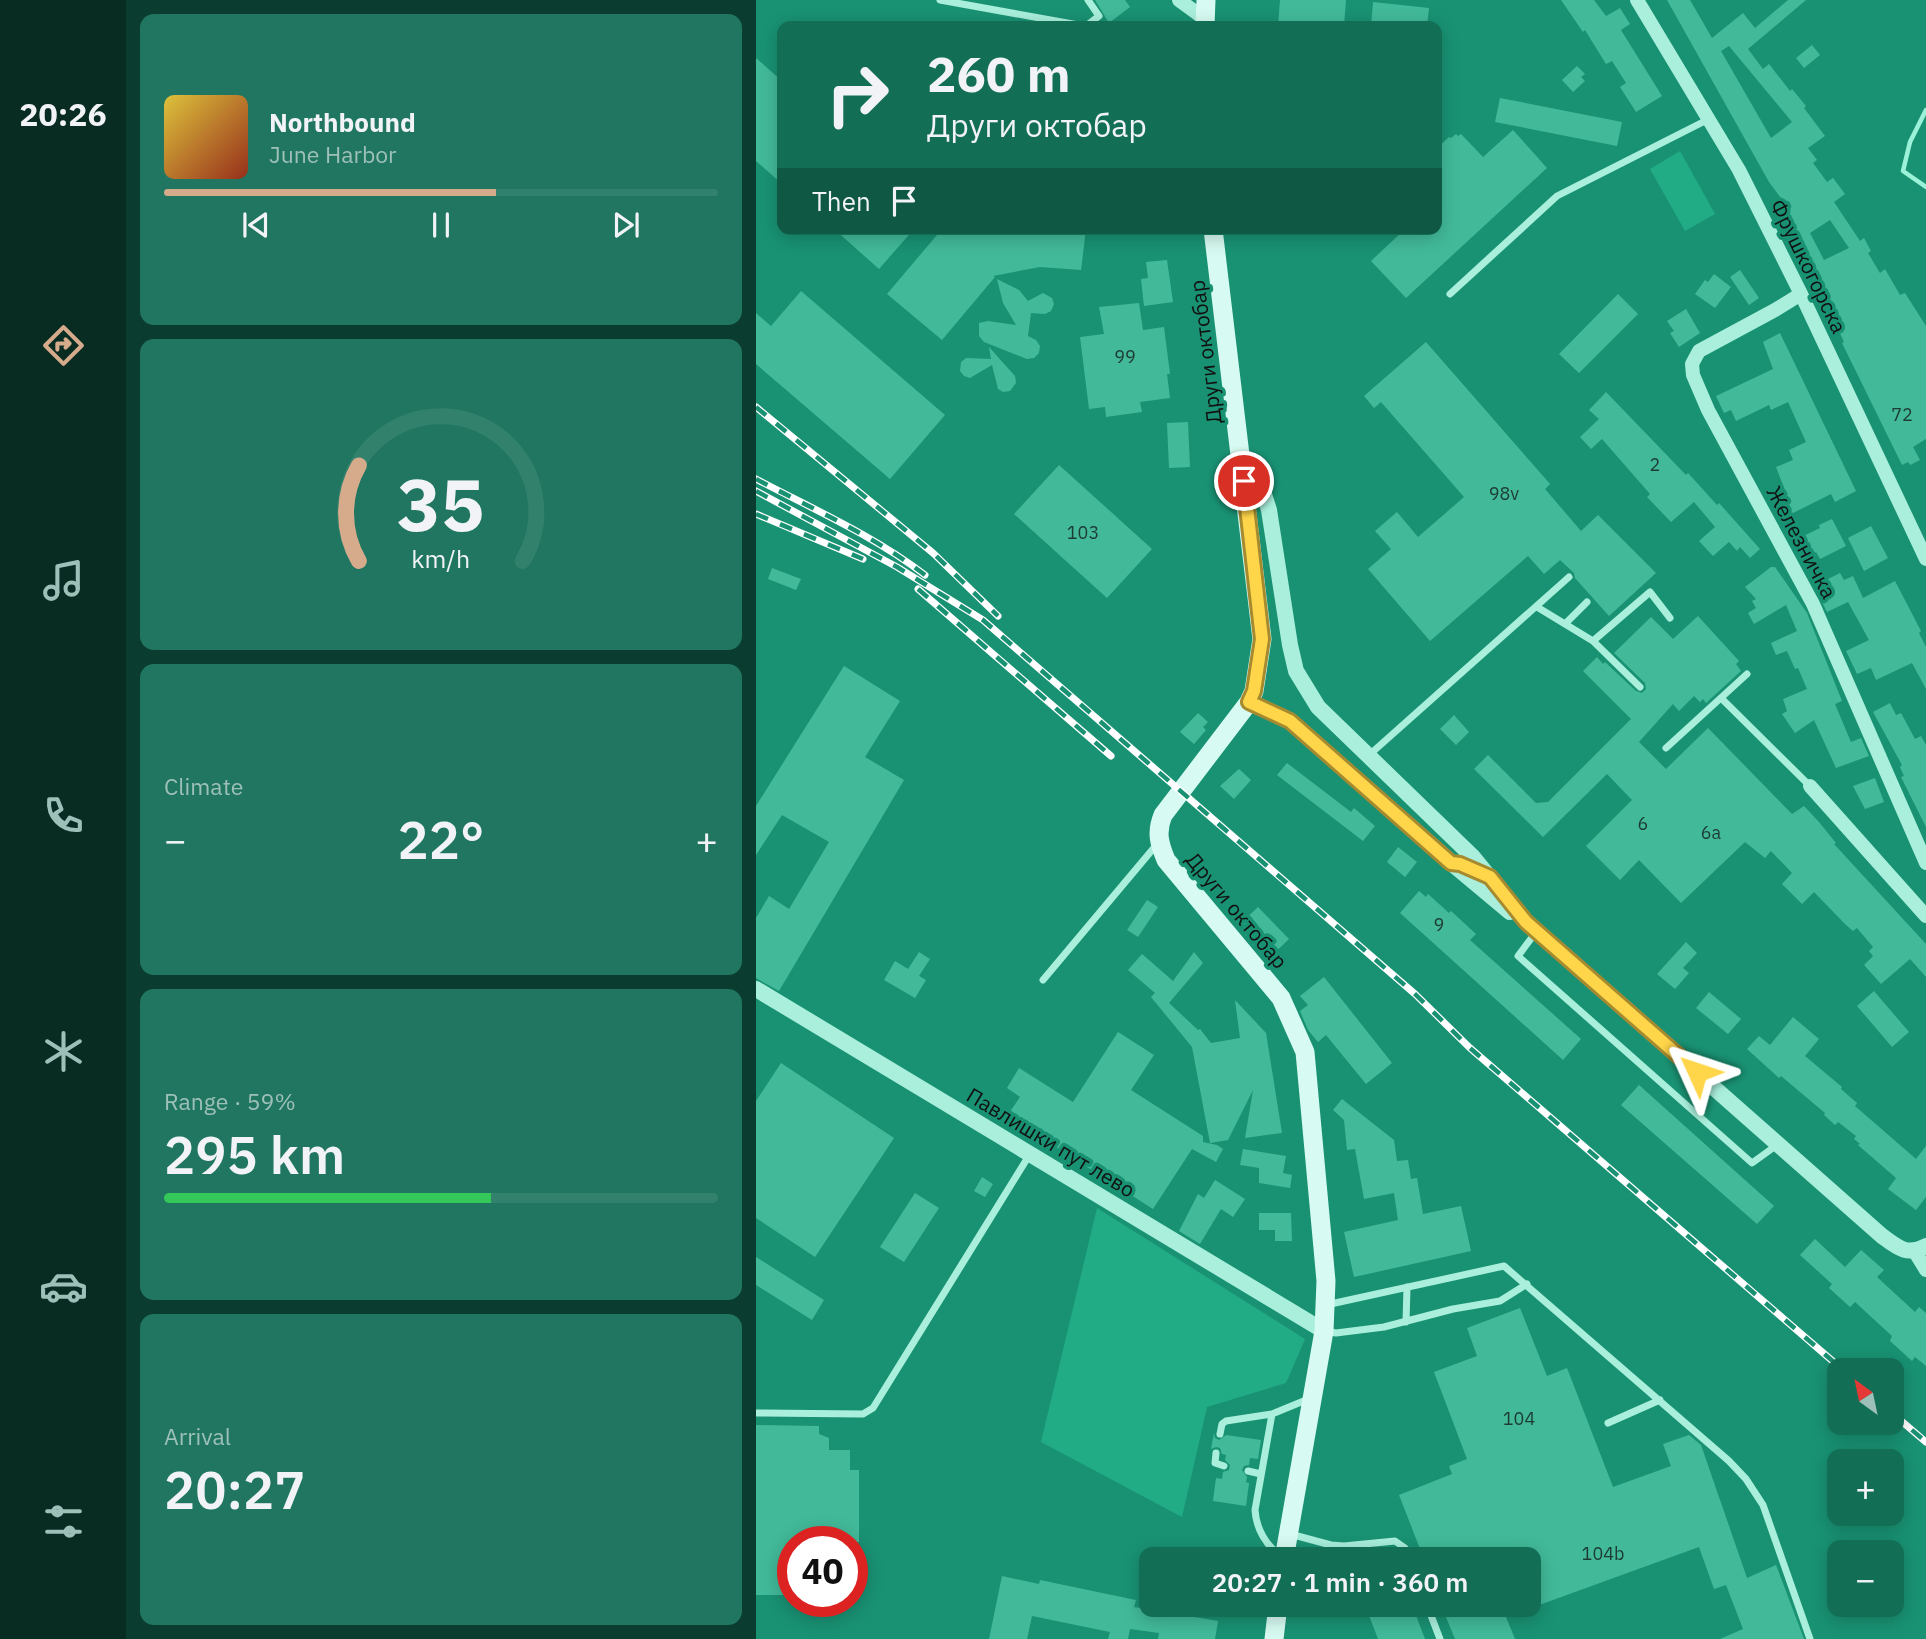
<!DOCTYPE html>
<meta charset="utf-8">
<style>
body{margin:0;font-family:"IBM Plex Sans",sans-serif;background:#207660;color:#f1f3f6;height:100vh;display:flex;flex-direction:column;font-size:26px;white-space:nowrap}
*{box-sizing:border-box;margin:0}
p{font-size:23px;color:#9dc0b9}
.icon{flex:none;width:38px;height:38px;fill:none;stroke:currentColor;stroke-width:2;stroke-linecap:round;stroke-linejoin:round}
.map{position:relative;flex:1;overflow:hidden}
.drawer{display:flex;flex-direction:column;gap:14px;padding:14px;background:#0a3c2f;width:630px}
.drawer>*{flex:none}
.top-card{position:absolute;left:21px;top:21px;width:665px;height:214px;border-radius:14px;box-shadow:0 4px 18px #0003;background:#136e56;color:#f1f3f6;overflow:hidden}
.needle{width:46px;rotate:327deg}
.controls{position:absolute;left:1071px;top:1358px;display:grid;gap:14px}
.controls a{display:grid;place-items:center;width:77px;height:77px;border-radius:14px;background:#136e56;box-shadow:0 4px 18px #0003;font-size:35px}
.speed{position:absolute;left:21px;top:1526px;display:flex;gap:14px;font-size:35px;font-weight:700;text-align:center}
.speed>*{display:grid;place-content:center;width:91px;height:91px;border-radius:50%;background:#136e56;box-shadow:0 4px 18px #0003;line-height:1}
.speed .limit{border:10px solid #d22;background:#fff;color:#111}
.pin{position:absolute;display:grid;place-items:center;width:60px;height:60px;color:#fff;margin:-30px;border:4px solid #fff;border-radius:50%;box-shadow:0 2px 7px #0007}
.me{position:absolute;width:77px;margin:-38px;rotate:312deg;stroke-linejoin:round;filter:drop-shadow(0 0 5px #0008)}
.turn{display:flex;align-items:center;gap:24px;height:147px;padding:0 35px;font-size:32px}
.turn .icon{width:91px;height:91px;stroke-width:2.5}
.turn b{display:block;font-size:49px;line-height:60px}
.then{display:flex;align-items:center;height:66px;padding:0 35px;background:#0003;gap:14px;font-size:26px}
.big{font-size:52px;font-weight:600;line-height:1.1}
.drawer .widget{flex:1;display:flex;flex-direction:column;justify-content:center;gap:10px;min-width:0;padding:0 24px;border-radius:14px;background:#207660}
.drawer .dial{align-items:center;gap:0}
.dial svg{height:182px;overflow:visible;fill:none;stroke:#32816c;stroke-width:7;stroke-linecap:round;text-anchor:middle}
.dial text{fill:#f1f3f6;stroke:none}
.song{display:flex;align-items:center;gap:21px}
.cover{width:84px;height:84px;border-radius:10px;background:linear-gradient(135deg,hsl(50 70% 55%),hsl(10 70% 35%))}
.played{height:7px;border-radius:4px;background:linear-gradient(90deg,#d6ab8b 60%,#32816c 60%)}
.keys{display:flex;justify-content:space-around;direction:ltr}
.heat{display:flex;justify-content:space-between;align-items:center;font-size:38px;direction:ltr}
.charge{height:10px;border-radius:5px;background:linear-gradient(90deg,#34c759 59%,#32816c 0)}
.trip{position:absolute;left:383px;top:1547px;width:402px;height:70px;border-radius:14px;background:#136e56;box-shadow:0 4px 18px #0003;font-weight:600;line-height:70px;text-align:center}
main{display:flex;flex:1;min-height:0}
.tab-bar{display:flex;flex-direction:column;width:126px;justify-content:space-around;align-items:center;background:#082c22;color:#9dc0b9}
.tab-bar .icon{width:49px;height:49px}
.tab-bar .selected{color:#d6ab8b}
.tab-bar b{font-size:32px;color:#f1f3f6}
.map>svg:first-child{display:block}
.green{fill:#22ac86}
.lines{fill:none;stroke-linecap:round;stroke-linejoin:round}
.stream{stroke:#9cf2d9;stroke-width:4.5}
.building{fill:#42ba9a;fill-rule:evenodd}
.service{stroke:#a9efdc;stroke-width:7}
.minor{stroke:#a9efdc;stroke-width:14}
.tertiary{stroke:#a9efdc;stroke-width:16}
.secondary{stroke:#d7fbf2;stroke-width:19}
.rail-casing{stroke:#fff;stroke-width:7}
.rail{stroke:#199273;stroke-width:4.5;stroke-dasharray:13;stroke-linecap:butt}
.route-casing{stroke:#a68a30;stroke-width:18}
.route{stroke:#ffd54a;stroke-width:12}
.labels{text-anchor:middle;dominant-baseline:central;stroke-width:7;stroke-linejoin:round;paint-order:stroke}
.number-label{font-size:18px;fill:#1d3b33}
.street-label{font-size:21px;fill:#111;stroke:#199273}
</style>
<main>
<nav class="tab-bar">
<b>20:26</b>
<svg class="icon selected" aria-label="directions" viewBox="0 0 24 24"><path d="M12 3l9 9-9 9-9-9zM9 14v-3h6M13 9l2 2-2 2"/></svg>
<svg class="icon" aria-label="music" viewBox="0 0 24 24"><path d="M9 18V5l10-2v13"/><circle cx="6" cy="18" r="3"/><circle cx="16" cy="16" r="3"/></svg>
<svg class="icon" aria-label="phone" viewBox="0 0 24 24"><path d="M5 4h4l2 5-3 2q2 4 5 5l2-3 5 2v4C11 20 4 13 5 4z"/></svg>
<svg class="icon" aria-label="climate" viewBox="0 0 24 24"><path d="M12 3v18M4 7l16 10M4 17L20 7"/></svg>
<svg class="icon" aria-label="car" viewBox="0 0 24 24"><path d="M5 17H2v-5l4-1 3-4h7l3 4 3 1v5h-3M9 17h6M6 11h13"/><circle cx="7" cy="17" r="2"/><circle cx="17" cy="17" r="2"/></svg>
<svg class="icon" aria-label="filters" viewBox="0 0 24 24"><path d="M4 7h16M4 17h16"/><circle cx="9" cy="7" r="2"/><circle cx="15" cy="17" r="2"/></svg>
</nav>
<section class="drawer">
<div class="widget">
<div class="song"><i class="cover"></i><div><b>Northbound</b><p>June Harbor</p></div></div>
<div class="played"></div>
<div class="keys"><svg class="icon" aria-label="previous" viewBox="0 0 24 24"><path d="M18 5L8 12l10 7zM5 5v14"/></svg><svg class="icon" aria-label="pause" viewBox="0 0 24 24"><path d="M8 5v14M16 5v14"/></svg><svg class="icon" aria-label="next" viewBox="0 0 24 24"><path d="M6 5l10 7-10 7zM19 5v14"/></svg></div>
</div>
<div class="widget dial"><svg viewBox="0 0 100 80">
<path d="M14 69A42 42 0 1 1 86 69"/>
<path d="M14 69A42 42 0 0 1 14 27" stroke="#d6ab8b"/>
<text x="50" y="56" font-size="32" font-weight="700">35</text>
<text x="50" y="72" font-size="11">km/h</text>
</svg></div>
<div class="widget"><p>Climate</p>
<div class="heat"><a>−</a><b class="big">22°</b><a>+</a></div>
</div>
<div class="widget"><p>Range · 59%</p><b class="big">295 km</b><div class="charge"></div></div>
<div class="widget"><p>Arrival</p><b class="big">20:27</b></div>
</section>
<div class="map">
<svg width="1170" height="1639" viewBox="0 0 1170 1639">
<rect width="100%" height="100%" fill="#199273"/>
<path class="green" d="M924,151L959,214L929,231L894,169Z
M341,1208L549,1339L530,1383L451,1407L426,1517L285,1442Z"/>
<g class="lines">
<path class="stream" d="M1170,110L1154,142L1147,171L1170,187"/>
</g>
<path class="building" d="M339,0H369L374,7L353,23Z
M524,0H590L588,26H522Z
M805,0H838L850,16L864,8L874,24L865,30L906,96L880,112L864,87L870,83L856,61L850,64L829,30L827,32Z
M911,0H934L956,38L987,13L999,28L1032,0H1050L992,49L1007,69L1013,64L1034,91L1036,89L1050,106L1048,108L1069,136L1052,148L1061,160L1057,163L1071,182L1077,178L1089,194L1078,202L1104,241L1108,238L1115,251L1112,253L1124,273L1129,269L1144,295L1149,293L1170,326V439L1157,447L1164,460L1154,465L1152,462L1146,465L1086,343L1088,342L1070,303H1071L1024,204L1028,202L1013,182ZM973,46L1036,122L1015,138L965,51ZM1074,220L1093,248L1068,260L1054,233Z
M617,2L673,8L671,26H615Z
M1056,45L1064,55L1048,68L1040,58Z
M0,58L26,81V184L0,161Z
M821,66L829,74L825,77L829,81L817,92L806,80Z
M744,98L866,122L861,146L739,122Z
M757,130L791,168L650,298L615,261L649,229H681V148L693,137L695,138L700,134L702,136L705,134L727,157Z
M78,229H158L123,269Z
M186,229H330L325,270L284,267L237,276L239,277L186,340L131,294Z
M411,260L417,302L388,306L385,279L392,278L390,262Z
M984,270L1003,298L993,305L974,277Z
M958,274L975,287L959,308L939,294L949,280L952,282Z
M241,279L263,290L272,301L287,293L296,298L298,304L295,311L289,314L275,313L272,336L280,340L284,346L283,353L278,358L271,359L228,342L223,336V323L232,321L260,325L247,303Z
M45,291L189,415L134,479L0,364V313L15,326Z
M862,294L882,314L823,373L803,354Z
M383,303L387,330L408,327L414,374H411L414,398L384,402L386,412L350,417L349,407L333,409L324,337L348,334L343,307Z
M930,309L944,333L923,347L914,333L918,331L911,321Z
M1024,333L1100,491L1079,502L1075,494L1023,520L1016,506L1032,498L1020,467L1037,460L1033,450L1050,442L1032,402L1015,410L1013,405L980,421L975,410L968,413L960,396L1017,369L1007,342Z
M670,342L794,484L789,489L825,531L842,515L900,573L853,616L819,578L818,573L804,560L788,574L772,556L674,641L612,569L635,549L619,531L641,512L662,537L708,497L625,402L618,408L608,396Z
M233,347L259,376L260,383L254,391L247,392L242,389L236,365L214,378L208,376L204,371L205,362L210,358L235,359Z
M850,392L930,475L932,473L961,505L963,503L1004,549L994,558L984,547L981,551L973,542L957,556L943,541L959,527L938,502L915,522L891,497L894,494L846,439L835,449L824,437L843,419L833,410Z
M432,422L434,467L413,468L411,423Z
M303,465L396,549L351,598L258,514Z
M1076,519L1090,546L1064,559L1060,552L1044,560L1035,542L1064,528L1063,525Z
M1115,526L1132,558L1108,571L1092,538Z
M1015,567H1019L1051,613L1086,701L1079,704L1095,742L1105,738L1113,756L1080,768L1058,720L1039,733L1026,714L1031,711L1027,699L1051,689L1042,668L1039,669L1031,651L1020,655L1015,643L1041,631L1030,605L998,624L992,613L1000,608L996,601L1000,599L989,587Z
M16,568L45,579L40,590L12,579Z
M1084,573L1088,580L1097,576L1107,598L1139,581L1165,631L1163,633L1170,647V689L1156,663L1120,680L1115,668L1101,674L1090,651L1113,640L1092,602L1071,612L1058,586Z
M942,616L983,661L980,664L985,671L950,703L947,699L944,702L938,696L923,711L917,704L883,742L910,769L952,728L1036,814L1048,806L1063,822L1080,843L1078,844L1170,944V977L1154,959L1125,984L1108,965L1117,956L1113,951L1117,947L1101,928L1097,931L1090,925L1058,892L1046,904L1026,884L1036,873L1015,851L1009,858L989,842L925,903L883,860L864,880L830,846L876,800L851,774L787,837L718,769L732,755L780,803L792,802L875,719L827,671L841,657L847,664L849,662L880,691L886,693L890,689L889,683L858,653L895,617L917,639Z
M88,666L144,701L109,757L148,780L23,991L0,978V918L13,896L33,909L73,842L26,815L0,855V806Z
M1134,703L1140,715L1145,713L1159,739L1165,736L1170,745V827L1145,777L1148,776L1144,767L1146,765L1117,712Z
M442,713L452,722L447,727L450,730L438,744L424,732Z
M698,715L713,732L700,745L684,729Z
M531,763L595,812L598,808L619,826L607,841L521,775Z
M483,769L495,780L478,799L464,786Z
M1119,778L1128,802L1109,809L1097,786Z
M642,847L661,862L649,877L631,862Z
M663,891L670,897L672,894L693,913L695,911L720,934L714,940L825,1039L807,1060L644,913Z
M391,900L402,907L382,937L371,930Z
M502,907L533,939L510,961L482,926Z
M930,942L941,953L927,968L933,973L919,989L901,974Z
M163,952L174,959L163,976L170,980L159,998L128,980L139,961L152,969Z
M438,952L447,963L413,1003L442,1030L444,1029L455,1043L484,1038L479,1000L510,1033L526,1133L489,1138L497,1090L472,1140L454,1143L436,1047L395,997L399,993L372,970L386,954L417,981Z
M568,977L636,1063L610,1084L570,1035L562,1042L552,1030L544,1011L552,1005L544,996Z
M1118,991L1153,1032L1136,1047L1101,1006Z
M953,992L985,1019L972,1034L940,1008Z
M1037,1017L1063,1039L1049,1056L1086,1087L1085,1089L1101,1103L1099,1106L1160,1159L1170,1146V1197L1160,1210L1132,1189L1140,1178L1102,1145L1104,1144L1098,1139L1100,1136L1082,1122L1079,1125L1068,1115L1069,1113L1025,1076L1023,1078L991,1049L1003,1036L1014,1045Z
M362,1032L398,1055L375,1090L447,1136V1142L461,1145L467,1149L460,1162L436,1149L397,1209L251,1116L264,1097L251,1088L263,1068L317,1102Z
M25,1063L138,1138L59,1257L0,1218V1101Z
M883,1085L1018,1206L1001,1224L865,1105Z
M586,1099L638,1140L641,1161L652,1160L655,1179L661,1178L667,1214L705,1206L715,1251L598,1277L588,1232L642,1220L638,1193L608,1199L599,1149L591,1150L588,1120L577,1110Z
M487,1149L530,1156L527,1173L536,1175L534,1188L503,1183V1168L484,1165Z
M226,1177L237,1184L229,1197L218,1191Z
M459,1180L489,1199L477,1217L465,1209L444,1244L423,1231L442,1194L448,1198Z
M159,1193L183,1208L148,1262L124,1247Z
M503,1213H535L536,1241H519V1230H503Z
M1059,1239L1089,1267L1105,1250L1128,1270L1121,1277L1159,1312L1163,1307L1170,1313V1366L1159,1357L1156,1361L1134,1341L1136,1336L1099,1302L1094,1307L1073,1288L1076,1284L1044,1255Z
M0,1257L68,1300L56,1320L0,1285Z
M764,1308L791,1376L811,1368L857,1487L915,1466L907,1444L933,1435L945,1445L991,1578L1020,1565L1048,1639H964L987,1629L970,1585L958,1589L943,1547L750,1617L759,1639H699L685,1605H774V1559H668L643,1495L696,1474L693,1466L711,1459L678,1372L721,1356L711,1328Z
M0,1425L63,1426V1434L73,1438V1450H94V1470H103V1542H37V1595H0Z
M458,1433L459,1438L463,1440L470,1435L505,1440L502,1459L494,1458L493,1465L488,1466L486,1470L491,1477L490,1482L493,1483L490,1506L457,1501L460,1478L466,1479L467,1472L473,1470L474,1465L469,1460L470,1455L466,1454L464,1448L460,1447L455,1449Z
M630,1548H635L639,1559H603Z
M246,1576L283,1584L284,1580L380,1600L378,1607L462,1621L459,1639H402L403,1633L374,1629L372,1639H352L354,1632L276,1616L271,1639H233Z
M609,1605H656L669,1639H622Z"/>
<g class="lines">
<path class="service" d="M184,0L328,26
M330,26L343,16L332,0
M694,294L801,196L951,120
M781,607L837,641L884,687
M810,623L831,602
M837,641L894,592L914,618
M965,698L1054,786
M910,748L991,674
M612,756L813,577
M780,932L762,956L996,1163L1021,1145
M287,980L402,843
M570,1305L748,1266L973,1461L990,1479L1007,1505L1054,1639
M650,1322L651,1287
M569,1331L580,1333L628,1327L697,1309L744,1301L771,1284
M0,1413L107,1414L117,1408L274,1154
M516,1414L499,1510C500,1528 510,1546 525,1556
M852,1423L904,1400
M464,1434L466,1424L470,1421L516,1414L555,1398
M460,1453L459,1463L468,1466
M492,1471L505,1474
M534,1534L575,1545L588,1546L639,1541L649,1548L653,1559
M671,1605L684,1639"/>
<path class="minor" d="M423,0L449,19
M881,0L983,170L1045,294L1170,559
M1045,294L1019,310L943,351L936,364L937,375L952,410L1057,604L1170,863
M1054,786L1170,916
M1159,1252L1170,1270"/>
<path class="tertiary" d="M484,455L504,482L513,510L534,645L540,671L562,707L717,857L770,922L1126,1236C1142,1248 1151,1256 1170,1246
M493,702L534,721L687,856L754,912
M0,989L568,1331"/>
<path class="secondary" d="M449,26L450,0
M457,229L506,639L498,691L493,702L407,815C400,832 403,843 410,860L525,998L549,1052L570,1281L568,1331L528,1559
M518,1639L522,1605"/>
<g class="rail-casing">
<path id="rail" d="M0,407L177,553L242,616
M0,479C57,509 118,536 169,575
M0,491L141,567L227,620L659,994L714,1048L1087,1370
M0,514L107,559
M162,589L355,756
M1136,1413L1170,1442"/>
</g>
<use href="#rail" class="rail"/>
</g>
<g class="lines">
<g class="route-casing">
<path id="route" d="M488,481L506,639L498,691L493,702L534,721L695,863L704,864L734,877L770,922L941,1072"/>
</g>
<use href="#route" class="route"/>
</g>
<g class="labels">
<g class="number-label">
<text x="369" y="356">99</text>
<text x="1146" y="414">72</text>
<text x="899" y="464">2</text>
<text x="748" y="493">98v</text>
<text x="327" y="532">103</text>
<text x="887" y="823">6</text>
<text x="955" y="832">6a</text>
<text x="683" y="924">9</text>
<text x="763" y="1418">104</text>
<text x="847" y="1553">104b</text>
</g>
<g class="street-label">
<text transform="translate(1053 266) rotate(64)">Фрушкогорска</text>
<text transform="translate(449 352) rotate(-97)">Други октобар</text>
<text transform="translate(1046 542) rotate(62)">Железничка</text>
<text transform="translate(481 910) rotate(50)">Други октобар</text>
<text transform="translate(295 1142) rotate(31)">Павлишки пут лево</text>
</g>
</g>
</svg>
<div class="controls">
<a><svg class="needle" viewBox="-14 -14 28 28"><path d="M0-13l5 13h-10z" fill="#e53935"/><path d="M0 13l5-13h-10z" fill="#9dc0b9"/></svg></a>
<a>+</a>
<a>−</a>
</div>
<div class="speed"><div class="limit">40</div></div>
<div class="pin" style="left:488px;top:481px;background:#d93025"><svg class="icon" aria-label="arrive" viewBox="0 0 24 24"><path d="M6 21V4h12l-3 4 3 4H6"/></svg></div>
<svg class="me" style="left:941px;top:1072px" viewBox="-20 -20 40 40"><path d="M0-17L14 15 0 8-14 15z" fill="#ffd54a" stroke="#fff" stroke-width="4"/></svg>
<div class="trip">20:27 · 1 min · 360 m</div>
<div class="top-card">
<div class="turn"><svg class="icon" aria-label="right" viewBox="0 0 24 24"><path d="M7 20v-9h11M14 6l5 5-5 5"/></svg><div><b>260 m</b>Други октобар</div></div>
<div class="then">Then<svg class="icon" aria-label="arrive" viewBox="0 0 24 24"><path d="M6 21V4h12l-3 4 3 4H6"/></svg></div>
</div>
</div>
</main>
